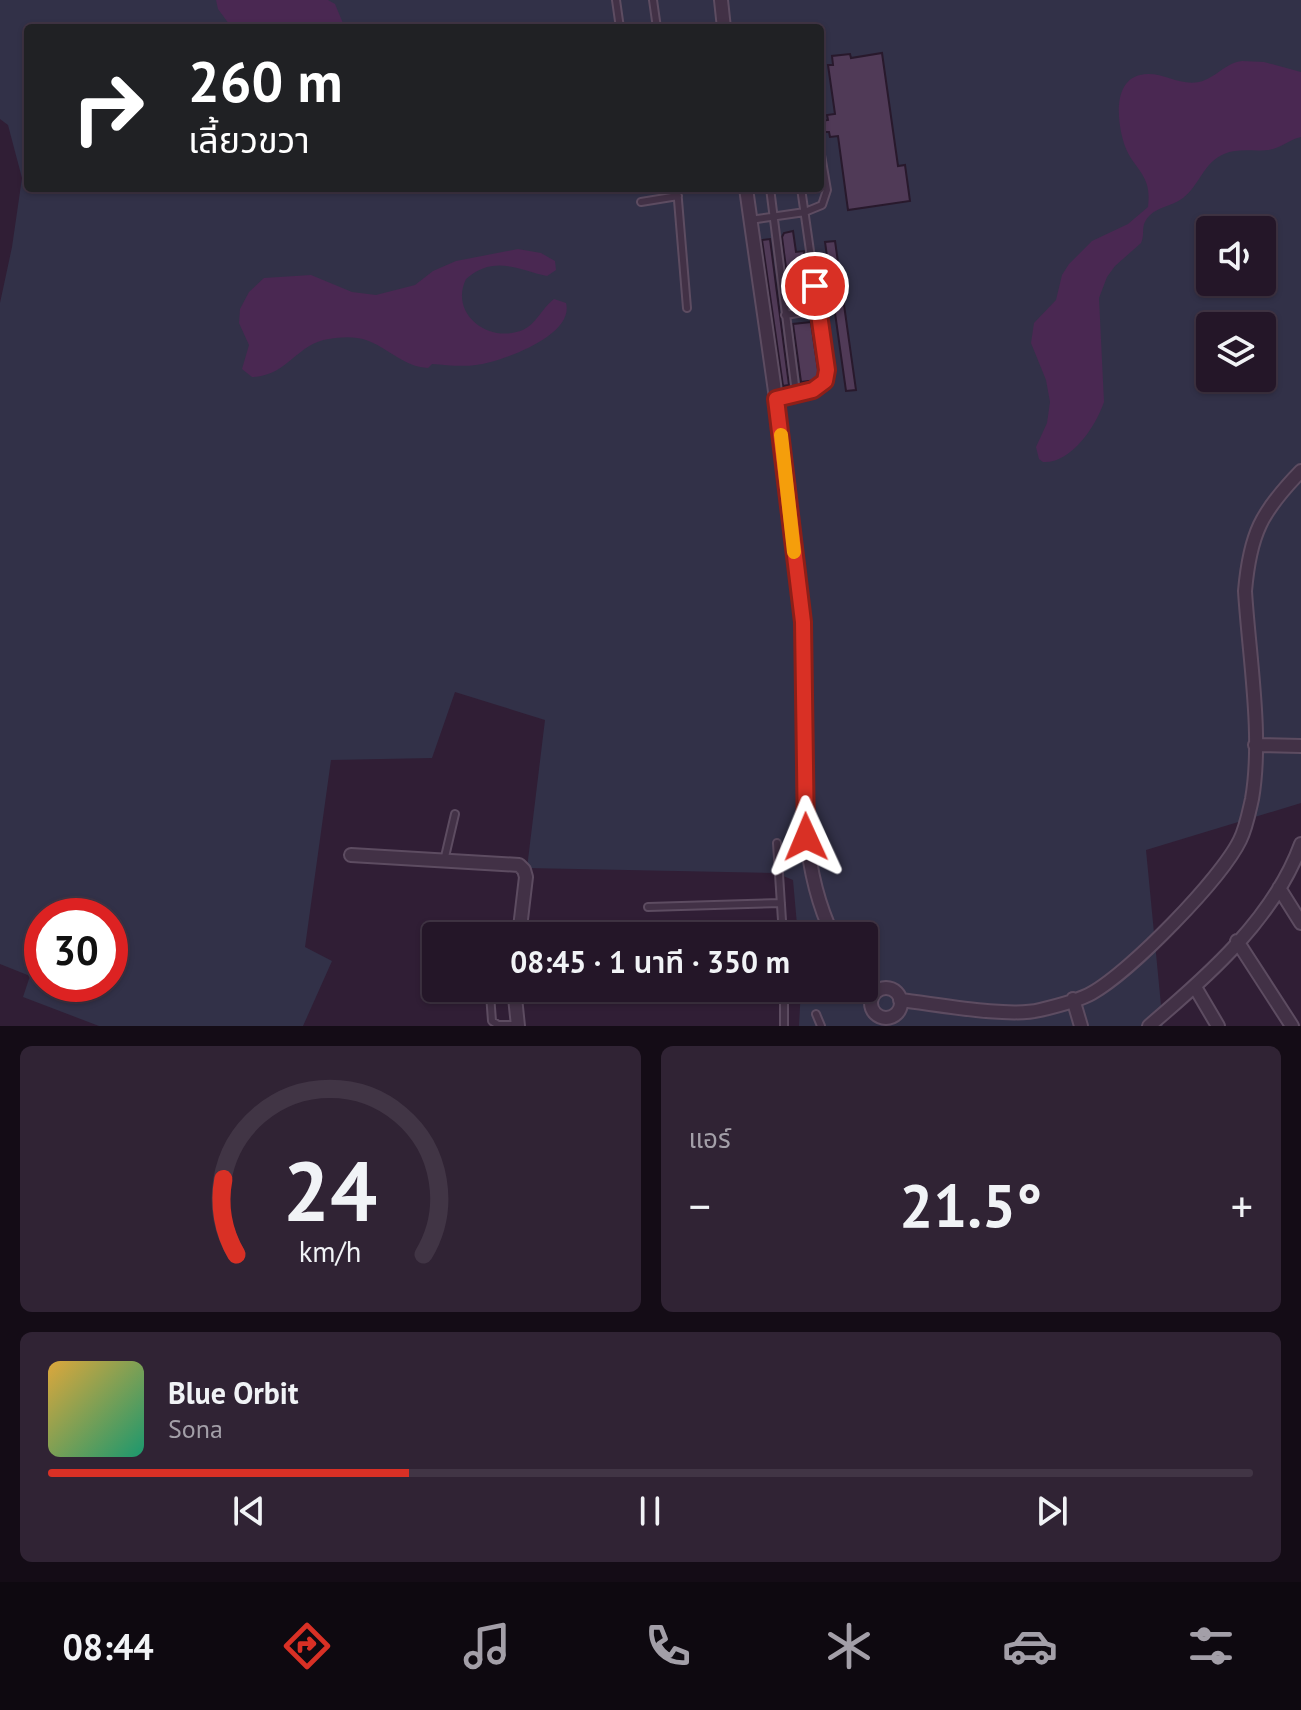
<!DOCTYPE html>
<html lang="th">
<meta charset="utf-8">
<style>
body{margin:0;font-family:"PT Sans","Noto Sans Thai",sans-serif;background:#302334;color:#f1f3f6;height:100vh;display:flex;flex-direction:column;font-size:30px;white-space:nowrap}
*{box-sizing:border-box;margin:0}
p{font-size:26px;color:#a39fa8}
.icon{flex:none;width:44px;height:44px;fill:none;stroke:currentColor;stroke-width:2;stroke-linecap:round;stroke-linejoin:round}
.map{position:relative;height:1026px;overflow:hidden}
.drawer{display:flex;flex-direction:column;gap:20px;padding:20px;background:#140c16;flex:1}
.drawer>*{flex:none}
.hud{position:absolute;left:24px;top:24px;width:800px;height:168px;border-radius:8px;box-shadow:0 2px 6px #0004,0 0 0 2px #413545;background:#202124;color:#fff;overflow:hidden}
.buttons{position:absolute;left:1196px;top:216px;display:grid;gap:16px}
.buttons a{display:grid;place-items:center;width:80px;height:80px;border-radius:8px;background:#241628;box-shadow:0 2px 6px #0004,0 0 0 2px #413545;font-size:40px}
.speed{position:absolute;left:24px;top:898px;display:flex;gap:16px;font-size:40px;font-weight:700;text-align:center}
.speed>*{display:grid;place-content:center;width:104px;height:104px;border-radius:50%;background:#241628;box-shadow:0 2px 6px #0004,0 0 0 2px #413545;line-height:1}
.speed .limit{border:12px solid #d22;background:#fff;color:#111}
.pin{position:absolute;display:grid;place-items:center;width:68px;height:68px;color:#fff;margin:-34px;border:4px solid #fff;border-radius:50%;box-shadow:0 2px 8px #0007}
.me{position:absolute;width:88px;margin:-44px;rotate:359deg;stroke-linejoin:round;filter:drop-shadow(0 0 6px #0008)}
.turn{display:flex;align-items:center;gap:28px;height:168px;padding:0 32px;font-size:36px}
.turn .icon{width:104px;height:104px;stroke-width:2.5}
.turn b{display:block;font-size:56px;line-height:68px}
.big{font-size:60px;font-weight:600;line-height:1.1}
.drawer .tile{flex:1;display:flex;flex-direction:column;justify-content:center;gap:12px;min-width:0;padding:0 28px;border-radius:12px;background:#302334}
.drawer .dial{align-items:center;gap:0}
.dial svg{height:208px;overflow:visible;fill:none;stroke:#413545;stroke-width:7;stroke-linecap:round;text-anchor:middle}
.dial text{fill:#f1f3f6;stroke:none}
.song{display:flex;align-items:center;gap:24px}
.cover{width:96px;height:96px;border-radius:12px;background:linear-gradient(135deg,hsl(40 70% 55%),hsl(160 70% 35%))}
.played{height:8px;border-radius:4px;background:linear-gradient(90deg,#d93025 30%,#413545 30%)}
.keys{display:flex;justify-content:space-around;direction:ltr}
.heat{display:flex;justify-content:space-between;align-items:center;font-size:44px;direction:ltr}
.drawer .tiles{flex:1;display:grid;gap:20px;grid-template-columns:1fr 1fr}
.tile:last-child{grid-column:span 2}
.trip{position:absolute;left:422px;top:922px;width:456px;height:80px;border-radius:8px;background:#241628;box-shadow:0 2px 6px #0004,0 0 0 2px #413545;font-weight:600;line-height:80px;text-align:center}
.tabs{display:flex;height:128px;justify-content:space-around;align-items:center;background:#0e0910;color:#a39fa8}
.tabs .icon{width:56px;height:56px}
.tabs .selected{color:#d93025}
.tabs b{font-size:36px;color:#f1f3f6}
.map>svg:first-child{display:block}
.green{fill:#323148;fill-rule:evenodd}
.water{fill:#4a2852}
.building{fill:#503a57;stroke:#28192c;stroke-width:2}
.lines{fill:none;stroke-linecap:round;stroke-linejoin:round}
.service-casing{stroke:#5d4c61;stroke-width:10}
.minor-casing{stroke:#5d4c61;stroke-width:16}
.service{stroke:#423146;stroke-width:6}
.minor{stroke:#423146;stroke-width:12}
.route-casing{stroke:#8d1f18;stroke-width:20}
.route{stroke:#d93025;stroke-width:14}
.slow{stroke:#f59e0b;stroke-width:14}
</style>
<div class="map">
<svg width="1301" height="1026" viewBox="0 0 1301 1026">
<rect width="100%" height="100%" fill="#301e35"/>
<path class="green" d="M0,0H1301V803L1146,850L1163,1026H799L801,988H864V936H798L793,880L776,873L527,868L545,720L455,692L432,758L331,760L305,947L332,961L303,1026H99L23,997L30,976L0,964V303L12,247L22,178L8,125L0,119ZM28,28H820V188H28ZM1210,230H1262V282H1210ZM1210,326H1262V378H1210ZM42,916H110V984H42Z"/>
<path class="water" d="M216,0H328L335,4L345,28H232L218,9Z
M1242,61L1264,62L1301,72V137C1291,139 1283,146 1273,149C1257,153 1240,147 1224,154C1204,162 1199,186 1183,198C1171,207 1154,207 1146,220C1141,227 1145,235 1141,243L1115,266L1107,277L1099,298L1104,402C1096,426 1071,464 1043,462L1039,459L1036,447L1047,423L1050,402L1046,380L1031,343L1034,323L1056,300L1062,275L1069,264L1092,241L1128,224L1148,207C1149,198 1149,190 1146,182C1142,171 1132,162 1127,151C1118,131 1110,82 1140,75C1161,70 1177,86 1199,82C1216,78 1225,63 1242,61Z
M518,249L541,253L555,261L556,270L547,276C516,269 494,255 466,279C449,314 489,344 523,330C536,324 542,308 554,299L566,303C575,336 500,362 476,365C461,367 446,365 432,364L428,368C404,367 387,347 366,340C355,336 340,337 329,339C297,343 288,376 252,377L242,369L249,345L239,323L240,309L249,292L264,278L311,275L352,292L376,295L415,285L433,271L456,261Z"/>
<path class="building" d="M882,53L898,166L905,165L910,201L848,210L838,136L830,137L829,132H823L821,121L828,120L827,115L835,114L828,65H833L832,56L850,54L851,58Z
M793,231L796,252L804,251L811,303L791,306L782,237L784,233Z
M770,239L789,385L783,386L762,240Z
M835,241L856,390L846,391L825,242Z
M811,322L819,376L817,380L801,382L793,324Z"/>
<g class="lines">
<g class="service-casing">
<path id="service" d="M616,0L620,28
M653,0L657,28
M677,188L687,308
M770,188L796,393
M641,202L678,196
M750,220L805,212L822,205L827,190L820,149
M785,315L818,310
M776,399L822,385L827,370L801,188
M777,843L783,936
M444,861L455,814
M648,907L781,903
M490,994L492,1021L498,1025H518
M816,1014L821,1026
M784,1026V988"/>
</g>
<g class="minor-casing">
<path id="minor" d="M721,0L724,28
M746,188C766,332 789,475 803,620C812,725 786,838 833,936
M1255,745L1301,746
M351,855L519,865L524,870L526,877L519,936
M1279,888L1301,923
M1237,941L1292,1026
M864,976L877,991
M1195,987L1218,1026
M514,988L518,1026
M871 1003a15 15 0 1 1 30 0a15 15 0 1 1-30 0Z
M1073,999L1081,1026
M900,1000C936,1004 1008,1018 1040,1010C1057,1006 1078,1001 1092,993C1131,971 1221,879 1240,840C1246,828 1249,812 1252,799C1263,736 1249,656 1245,591C1250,534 1261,512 1301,471
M1149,1026C1208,976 1274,918 1301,844"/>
</g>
<use href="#service" class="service"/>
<use href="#minor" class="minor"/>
</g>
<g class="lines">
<g class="route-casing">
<path id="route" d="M806,837L803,622L776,399L813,390L825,381L827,370L815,286"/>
</g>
<use href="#route" class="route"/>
<path class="slow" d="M781,435L794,552"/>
</g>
</svg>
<div class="buttons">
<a><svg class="icon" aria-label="sound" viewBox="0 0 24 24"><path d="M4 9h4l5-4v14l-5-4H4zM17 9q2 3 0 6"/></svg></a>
<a><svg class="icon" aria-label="layers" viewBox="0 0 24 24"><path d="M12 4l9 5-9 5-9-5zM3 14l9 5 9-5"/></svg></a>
</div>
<div class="speed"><div class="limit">30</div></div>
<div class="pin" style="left:815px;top:286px;background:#d93025"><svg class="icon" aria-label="arrive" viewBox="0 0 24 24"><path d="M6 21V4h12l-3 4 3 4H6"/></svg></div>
<svg class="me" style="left:806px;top:837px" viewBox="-20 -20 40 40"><path d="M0-17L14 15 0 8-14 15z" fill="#d93025" stroke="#fff" stroke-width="4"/></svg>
<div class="trip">08:45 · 1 นาที · 350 m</div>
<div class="hud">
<div class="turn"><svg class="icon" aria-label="right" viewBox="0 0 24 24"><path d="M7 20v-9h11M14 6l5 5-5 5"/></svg><div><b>260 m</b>เลี้ยวขวา</div></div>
</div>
</div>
<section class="drawer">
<div class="tiles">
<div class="tile dial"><svg viewBox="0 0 100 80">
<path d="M14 69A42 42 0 1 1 86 69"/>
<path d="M14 69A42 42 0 0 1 9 40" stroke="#d93025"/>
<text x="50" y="56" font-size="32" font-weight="700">24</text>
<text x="50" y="72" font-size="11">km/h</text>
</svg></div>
<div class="tile"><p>แอร์</p>
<div class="heat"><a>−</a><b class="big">21.5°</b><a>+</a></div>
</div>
<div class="tile">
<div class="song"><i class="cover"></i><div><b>Blue Orbit</b><p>Sona</p></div></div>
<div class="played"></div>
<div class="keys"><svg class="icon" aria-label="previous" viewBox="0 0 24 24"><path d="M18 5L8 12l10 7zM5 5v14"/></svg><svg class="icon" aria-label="pause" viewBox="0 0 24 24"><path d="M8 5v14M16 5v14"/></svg><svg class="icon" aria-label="next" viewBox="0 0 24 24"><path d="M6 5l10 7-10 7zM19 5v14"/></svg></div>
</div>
</div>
</section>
<nav class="tabs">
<b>08:44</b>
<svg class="icon selected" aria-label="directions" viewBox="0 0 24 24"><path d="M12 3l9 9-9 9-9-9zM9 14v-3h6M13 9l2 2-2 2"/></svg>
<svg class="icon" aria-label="music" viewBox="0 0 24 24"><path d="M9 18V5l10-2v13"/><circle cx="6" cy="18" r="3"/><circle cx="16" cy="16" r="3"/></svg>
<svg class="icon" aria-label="phone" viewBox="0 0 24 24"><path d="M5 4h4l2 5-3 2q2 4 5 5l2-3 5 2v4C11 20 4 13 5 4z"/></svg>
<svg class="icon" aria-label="climate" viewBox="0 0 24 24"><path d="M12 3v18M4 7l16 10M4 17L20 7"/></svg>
<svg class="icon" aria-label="car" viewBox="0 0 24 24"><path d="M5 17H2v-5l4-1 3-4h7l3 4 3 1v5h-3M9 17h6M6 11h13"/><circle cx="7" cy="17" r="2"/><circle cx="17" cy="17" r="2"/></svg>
<svg class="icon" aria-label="filters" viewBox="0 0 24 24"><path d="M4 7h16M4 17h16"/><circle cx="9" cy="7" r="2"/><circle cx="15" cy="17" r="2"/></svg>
</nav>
